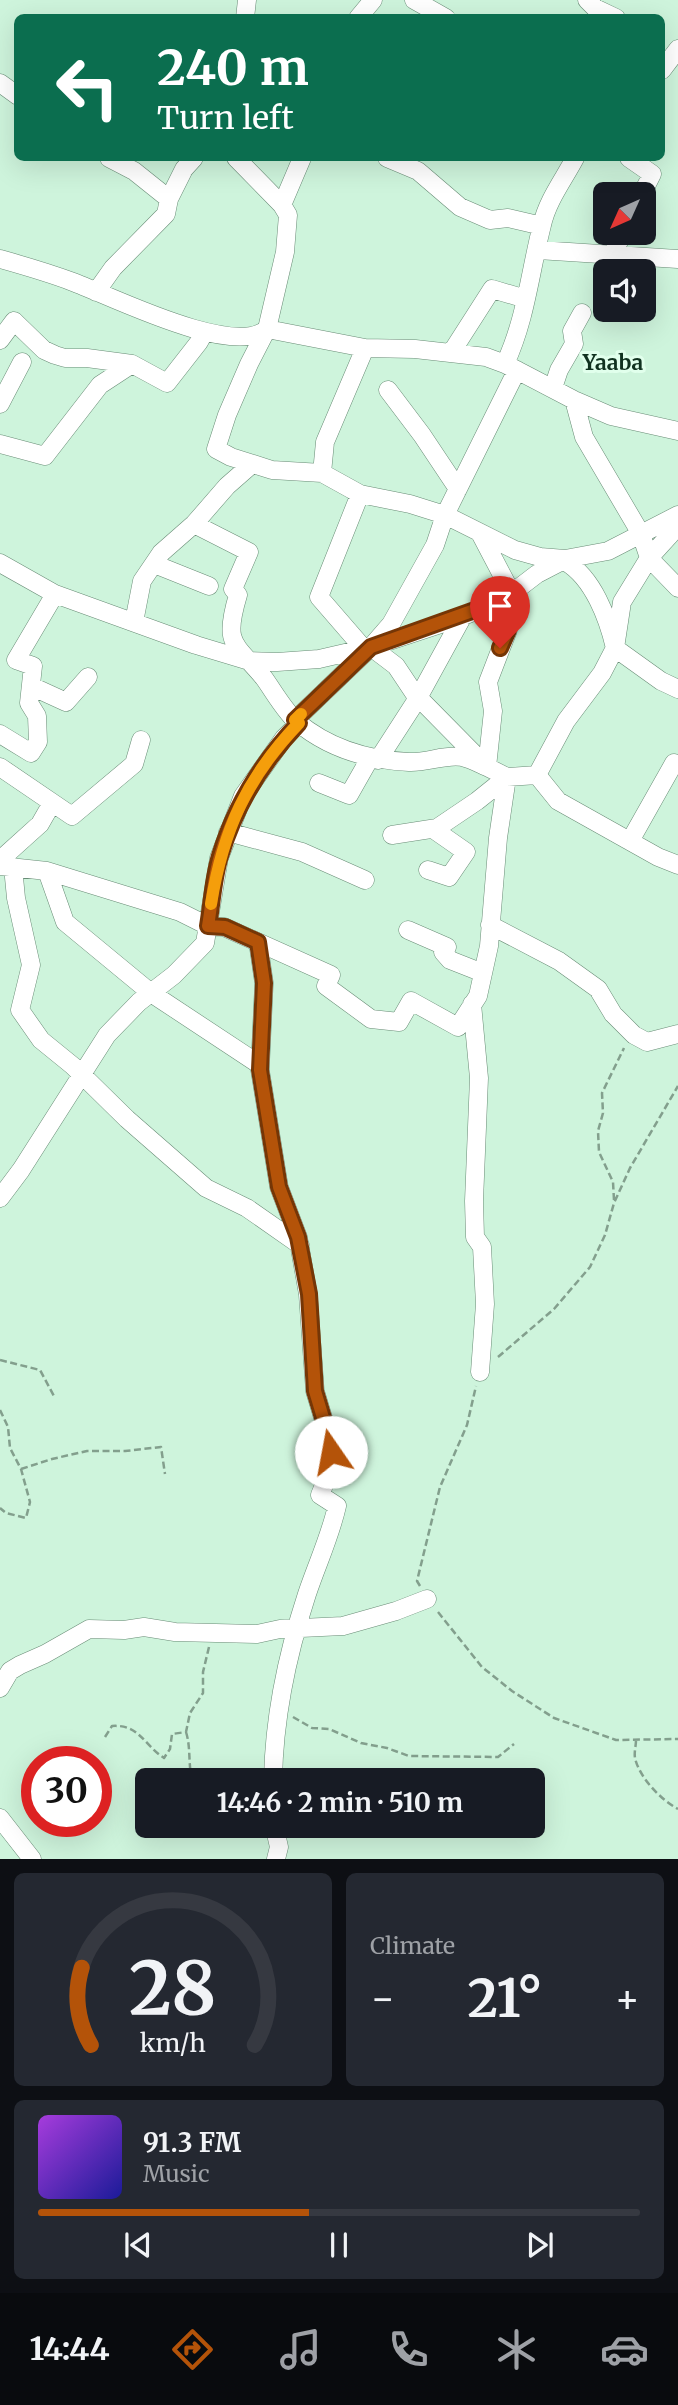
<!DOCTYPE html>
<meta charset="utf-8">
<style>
body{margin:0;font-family:Merriweather,serif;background:#242831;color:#f1f3f6;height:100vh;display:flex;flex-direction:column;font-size:26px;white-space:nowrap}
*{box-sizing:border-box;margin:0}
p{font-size:23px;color:#9ea1a6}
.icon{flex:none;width:38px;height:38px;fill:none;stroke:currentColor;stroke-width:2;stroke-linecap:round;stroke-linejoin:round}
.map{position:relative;height:1859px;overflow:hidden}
.panel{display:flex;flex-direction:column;gap:14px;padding:14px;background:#0d0f14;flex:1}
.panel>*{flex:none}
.hud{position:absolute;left:14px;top:14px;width:651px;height:147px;border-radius:10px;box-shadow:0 7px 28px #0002;background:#0b6e4f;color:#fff;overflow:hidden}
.needle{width:46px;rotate:225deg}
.buttons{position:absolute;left:593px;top:182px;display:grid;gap:14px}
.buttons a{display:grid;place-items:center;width:63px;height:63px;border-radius:10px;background:#171b24;box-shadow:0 7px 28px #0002;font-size:35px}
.speed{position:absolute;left:21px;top:1746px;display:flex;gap:14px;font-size:35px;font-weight:700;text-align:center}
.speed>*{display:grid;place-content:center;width:91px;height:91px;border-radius:50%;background:#171b24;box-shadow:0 7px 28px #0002;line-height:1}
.speed .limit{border:10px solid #d22;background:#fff;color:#111}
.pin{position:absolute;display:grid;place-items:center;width:60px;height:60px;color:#fff;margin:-72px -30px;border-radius:50% 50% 50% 0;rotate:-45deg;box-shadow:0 0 7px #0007}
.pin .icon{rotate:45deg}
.me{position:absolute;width:77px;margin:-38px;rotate:348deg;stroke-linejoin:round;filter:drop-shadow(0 0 5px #0008)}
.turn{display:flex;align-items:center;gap:24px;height:147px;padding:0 28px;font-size:32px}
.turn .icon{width:91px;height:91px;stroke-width:2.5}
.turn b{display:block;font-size:49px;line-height:60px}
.big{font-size:52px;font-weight:700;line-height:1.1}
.panel .tile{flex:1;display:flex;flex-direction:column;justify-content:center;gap:10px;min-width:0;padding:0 24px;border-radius:10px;background:#242831}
.panel .dial{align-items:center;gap:0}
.dial svg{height:182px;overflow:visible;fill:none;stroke:#363941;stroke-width:7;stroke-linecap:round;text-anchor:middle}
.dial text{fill:#f1f3f6;stroke:none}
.song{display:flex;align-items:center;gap:21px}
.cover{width:84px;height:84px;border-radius:10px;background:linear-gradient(135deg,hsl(280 70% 55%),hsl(240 70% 35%))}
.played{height:7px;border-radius:4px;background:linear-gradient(90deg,#b45309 45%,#363941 45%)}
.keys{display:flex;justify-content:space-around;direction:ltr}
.heat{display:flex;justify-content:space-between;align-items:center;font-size:38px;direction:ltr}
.panel .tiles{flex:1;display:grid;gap:14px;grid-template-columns:1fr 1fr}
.tile:last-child{grid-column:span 2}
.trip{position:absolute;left:135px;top:1768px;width:410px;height:70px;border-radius:10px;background:#171b24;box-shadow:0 7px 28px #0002;font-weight:700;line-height:70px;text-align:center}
.dock{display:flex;height:112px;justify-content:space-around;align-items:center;background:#090b0e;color:#9ea1a6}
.dock .icon{width:49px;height:49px}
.dock .current{color:#b45309}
.dock b{font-size:32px;color:#f1f3f6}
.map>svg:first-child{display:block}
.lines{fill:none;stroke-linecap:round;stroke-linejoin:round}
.minor-casing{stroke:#698c76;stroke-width:19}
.path{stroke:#839f8d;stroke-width:2.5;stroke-dasharray:7 3.5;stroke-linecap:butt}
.minor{stroke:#fff;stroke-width:18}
.route-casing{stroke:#753606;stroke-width:18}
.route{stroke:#b45309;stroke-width:12}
.slow{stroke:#f59e0b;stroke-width:12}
.labels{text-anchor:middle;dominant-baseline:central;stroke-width:6;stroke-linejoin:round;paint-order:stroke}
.quarter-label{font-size:21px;font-weight:bold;fill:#10311f;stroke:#e1ffec}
</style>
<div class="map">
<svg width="678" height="1859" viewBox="0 0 678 1859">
<rect width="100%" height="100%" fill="#cef4dc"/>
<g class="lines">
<g class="minor-casing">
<path id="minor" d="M414,0L446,18
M587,0L595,8L616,18
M245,18L247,0
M358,18L373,0
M662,70L678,49
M0,83L18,96
M109,158L134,171L169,199
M236,158L282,205
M302,158L282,205L288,215L285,252L267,329L249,364L227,415L216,449L231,457L272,470L322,473L360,494L410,504L445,515L515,550L540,557L565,559L608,551L678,515
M387,158L418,171L460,207L490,220L508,218L538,225L542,223
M629,158L652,174L642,194
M538,250L678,259
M613,254L623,233
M0,259C25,266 49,273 73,282C111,296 233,358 267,329L365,348L415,349L486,357L505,364L574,400L611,416L678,431
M96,292L113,268L166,214L169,199L184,169L194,158
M0,340L14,321L44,350L55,355L65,358H87L132,364L167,383L199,342L204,333
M451,353L492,289L526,299
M505,364C526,319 530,272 542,225C547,201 564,179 575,158
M553,388L559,370L574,344L572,331L582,313
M388,390L422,435L458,489
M574,400L584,437L641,534L649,558L678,588
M0,404L22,362
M0,444L45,456L100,385L132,364
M322,473L325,442L365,348
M360,494L319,597L364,649
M194,524L249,552L233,589L238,595C223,645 234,642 264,678C274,692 284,710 296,721C329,749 368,760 409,762C426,763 446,754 462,757C471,759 480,764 487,767L493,711L488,682L508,630L500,601
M480,533L512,594
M561,562H566C593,578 608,618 615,648L661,681L678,689
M0,563L55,594L196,645L249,661L277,662L319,659L371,647L456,619L503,600L537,574L564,560
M154,564L209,586
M134,622L142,581L161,553L194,524L227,486L251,465
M371,647L396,666L414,693L487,767L507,777L537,775L566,721L602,673L615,648L622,602L649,558L678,526
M31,686L66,702L88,677
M295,720L371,647L391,624L435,545L445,515L517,370
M0,734L31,753L38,742L37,716L29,703L33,666L16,660L55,594
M378,760L418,698L463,616
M0,767L72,816L134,764L141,740
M537,775L558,801L658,857L678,865
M319,783L349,795L370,758
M228,832L302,852L365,880
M392,835L437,828L477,801L507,777
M630,841L674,763
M0,860L40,824L52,803
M0,866L47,871L180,912L208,926L224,927L331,975L326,986L371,1019L399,1022L411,1001L458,1027L478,996L489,946L498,838L507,777
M13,867L16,898L31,965L20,1010L41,1040L73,1066L127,1119L206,1188L247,1208L300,1245
M428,870L449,877L466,852L433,829
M47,871L65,922L151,993L260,1065
M490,925L559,961L598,989L613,1014L634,1035L647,1042L678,1034
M408,930L447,947L443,952L450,960L483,973
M258,942L264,983L260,1070L279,1187L298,1237L308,1294L315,1391L324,1421L330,1452L331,1468L320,1495L337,1506C330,1537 317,1564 307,1594C288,1652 274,1717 273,1780
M472,1004L479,1078L474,1201L475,1237L482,1247L485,1304L480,1372
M0,1198L21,1170L107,1035L139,1002L174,975L205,943L219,858L243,796L284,738L299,723
M0,1688L10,1671L20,1665L45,1654L89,1629L124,1630L144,1627L175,1632L257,1634L280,1629L343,1626L396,1611L427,1599
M0,1818L32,1859
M274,1825L279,1847L276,1859"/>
</g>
<path class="path" d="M614,1200L613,1182L599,1152L598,1131L603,1113L602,1093L624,1048
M498,1357L554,1309L590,1267L605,1235L614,1203L630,1168L678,1086
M0,1360L40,1370L55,1398
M0,1410L8,1427L10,1448L21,1469L30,1502L26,1518L6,1513L0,1508
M21,1469L52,1459L87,1451H125L161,1447L165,1474
M420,1586L417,1581L440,1487L467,1425L476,1386
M438,1612L482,1667L512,1691L554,1718L616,1740L678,1739
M293,1717L312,1728L329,1729L361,1743L387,1748L409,1756L498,1757L514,1744
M186,1732C191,1748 188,1763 192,1780
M105,1737L112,1726C139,1724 144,1745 164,1758L170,1749L172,1734L186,1732L190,1713L203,1693V1672L209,1647
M636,1740C636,1746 634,1752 635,1758C639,1777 661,1800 678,1809
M180,1833L183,1825"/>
<use href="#minor" class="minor"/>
</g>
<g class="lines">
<g class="route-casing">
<path id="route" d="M331,1452L324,1421L315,1391L309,1294L298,1237L279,1187L260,1070L264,983L258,942L225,927L208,926C212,903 213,878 220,856C235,806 263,761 299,723L295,720L371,647L500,601L508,630L500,648"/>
</g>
<use href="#route" class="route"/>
<path class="slow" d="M211,904C223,830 247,777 299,723L295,720L301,714"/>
</g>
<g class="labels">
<g class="quarter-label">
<text x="613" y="362">Yaaba</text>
</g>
</g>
</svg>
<div class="buttons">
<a><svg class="needle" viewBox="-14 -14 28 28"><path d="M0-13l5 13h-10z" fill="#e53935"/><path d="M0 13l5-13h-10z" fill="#9ea1a6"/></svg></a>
<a><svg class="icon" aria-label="sound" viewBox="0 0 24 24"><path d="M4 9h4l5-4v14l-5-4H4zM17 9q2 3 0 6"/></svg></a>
</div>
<div class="speed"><div class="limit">30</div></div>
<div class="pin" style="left:500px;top:648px;background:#d93025"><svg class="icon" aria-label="arrive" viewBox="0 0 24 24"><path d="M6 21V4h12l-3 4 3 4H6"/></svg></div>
<svg class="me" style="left:331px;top:1452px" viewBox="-20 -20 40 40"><circle r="19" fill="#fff"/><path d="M0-13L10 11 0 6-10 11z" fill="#b45309"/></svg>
<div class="trip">14:46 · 2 min · 510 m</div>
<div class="hud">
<div class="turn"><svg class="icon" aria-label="left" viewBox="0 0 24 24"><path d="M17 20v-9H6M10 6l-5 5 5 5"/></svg><div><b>240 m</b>Turn left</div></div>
</div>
</div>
<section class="panel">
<div class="tiles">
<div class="tile dial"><svg viewBox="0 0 100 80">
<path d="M14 69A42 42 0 1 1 86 69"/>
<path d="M14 69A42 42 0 0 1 10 35" stroke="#b45309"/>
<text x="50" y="56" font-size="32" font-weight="700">28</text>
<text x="50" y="72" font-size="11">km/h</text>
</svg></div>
<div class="tile"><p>Climate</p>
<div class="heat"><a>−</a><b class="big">21°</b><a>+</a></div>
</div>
<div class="tile">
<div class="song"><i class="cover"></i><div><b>91.3 FM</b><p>Music</p></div></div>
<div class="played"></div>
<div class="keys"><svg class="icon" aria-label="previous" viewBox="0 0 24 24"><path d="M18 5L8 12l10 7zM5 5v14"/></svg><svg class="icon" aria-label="pause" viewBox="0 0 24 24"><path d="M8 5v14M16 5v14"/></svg><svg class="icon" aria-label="next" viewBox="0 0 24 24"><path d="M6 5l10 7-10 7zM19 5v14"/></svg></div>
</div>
</div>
</section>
<nav class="dock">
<b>14:44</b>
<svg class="icon current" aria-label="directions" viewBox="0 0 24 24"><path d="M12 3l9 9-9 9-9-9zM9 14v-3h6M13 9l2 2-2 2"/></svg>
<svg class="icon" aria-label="music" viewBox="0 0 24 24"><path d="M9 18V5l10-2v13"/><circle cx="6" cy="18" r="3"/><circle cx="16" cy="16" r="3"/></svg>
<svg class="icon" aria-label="phone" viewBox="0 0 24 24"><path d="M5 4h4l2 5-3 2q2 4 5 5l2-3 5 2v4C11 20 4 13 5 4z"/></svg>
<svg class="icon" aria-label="climate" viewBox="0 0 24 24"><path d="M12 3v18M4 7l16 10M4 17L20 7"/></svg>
<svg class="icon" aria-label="car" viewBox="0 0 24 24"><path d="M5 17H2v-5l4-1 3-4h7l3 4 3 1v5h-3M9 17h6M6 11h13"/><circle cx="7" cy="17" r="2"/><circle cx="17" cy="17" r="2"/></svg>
</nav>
